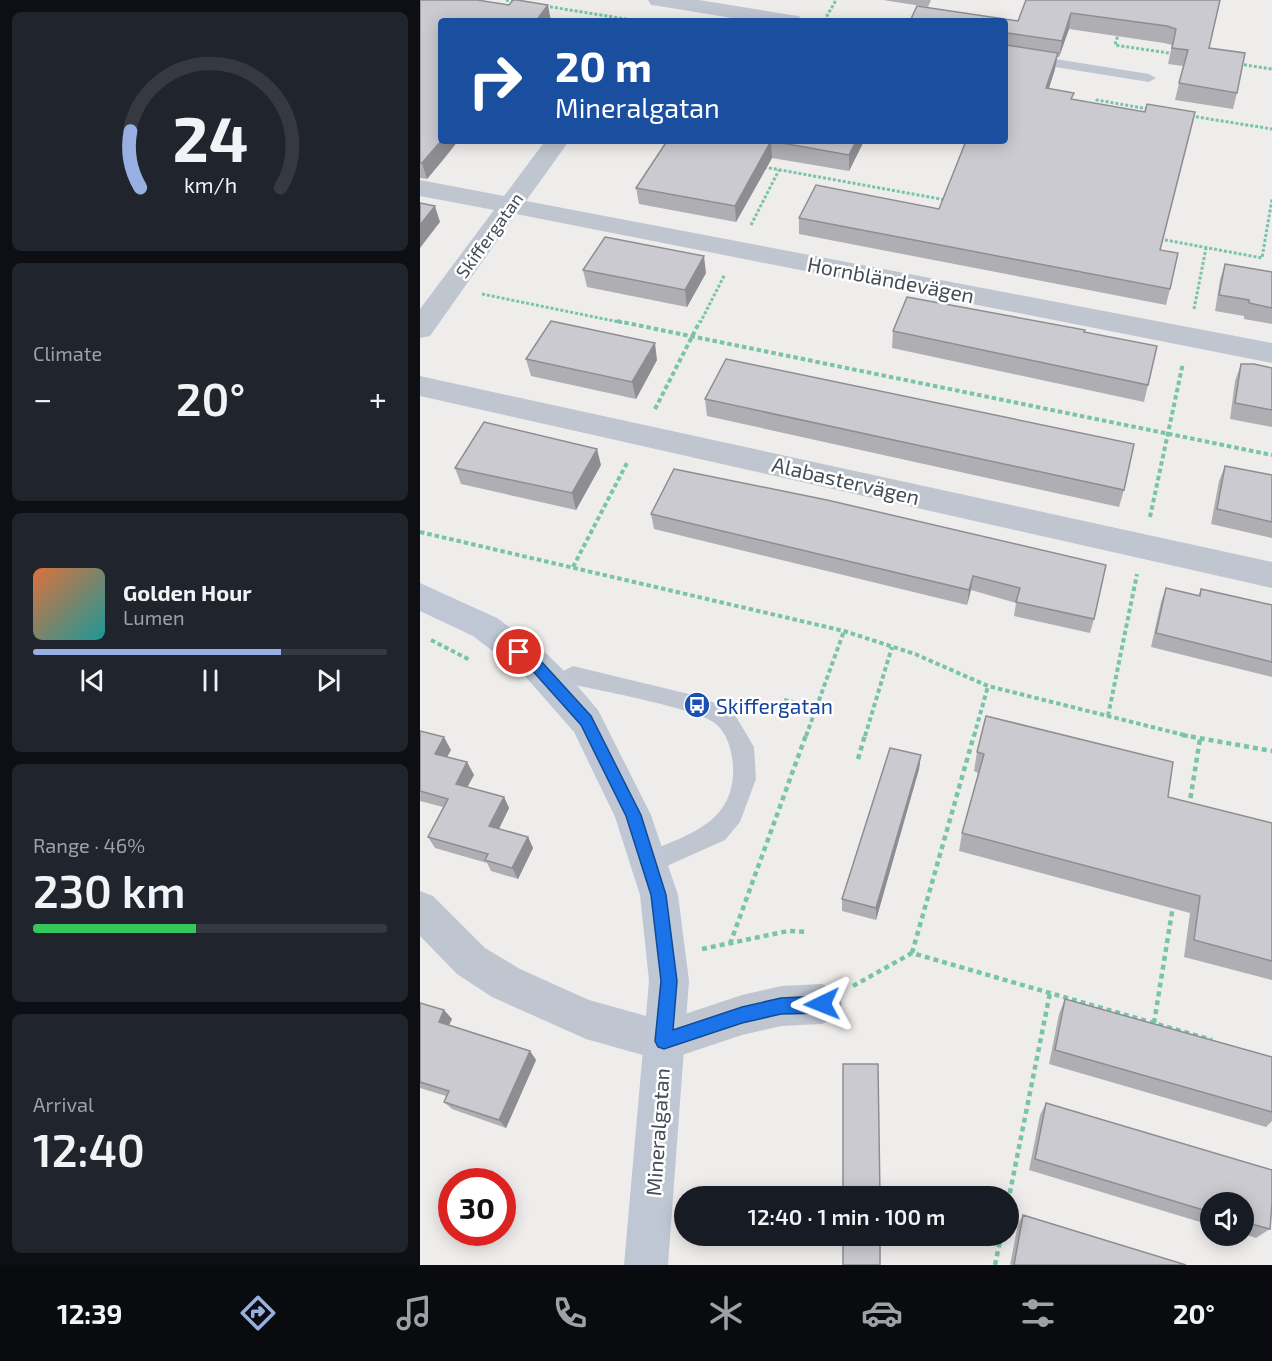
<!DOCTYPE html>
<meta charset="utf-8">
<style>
body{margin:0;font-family:"Exo 2",sans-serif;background:#20242c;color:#f1f3f6;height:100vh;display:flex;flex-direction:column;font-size:22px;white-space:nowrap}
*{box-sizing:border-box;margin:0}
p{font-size:20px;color:#9ea1a6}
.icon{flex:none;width:33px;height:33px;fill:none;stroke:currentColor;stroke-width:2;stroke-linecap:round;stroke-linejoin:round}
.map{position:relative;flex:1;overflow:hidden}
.sheet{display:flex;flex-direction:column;gap:12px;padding:12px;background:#0d0f14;width:420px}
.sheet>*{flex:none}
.banner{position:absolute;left:18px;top:18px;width:570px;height:126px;border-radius:6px;box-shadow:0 3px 15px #0003;background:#1a4fa0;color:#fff;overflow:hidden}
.fabs{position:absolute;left:780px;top:1192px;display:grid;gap:12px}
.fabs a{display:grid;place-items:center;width:54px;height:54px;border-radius:50%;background:#171b24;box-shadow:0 3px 15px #0003;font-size:30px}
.speed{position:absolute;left:18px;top:1168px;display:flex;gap:12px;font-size:30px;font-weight:700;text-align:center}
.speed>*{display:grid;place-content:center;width:78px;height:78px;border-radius:50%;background:#171b24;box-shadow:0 3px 15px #0003;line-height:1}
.speed .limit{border:9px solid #d22;background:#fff;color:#111}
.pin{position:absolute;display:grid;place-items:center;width:51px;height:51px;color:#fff;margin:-26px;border:3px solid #fff;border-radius:50%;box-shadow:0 2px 6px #0007}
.me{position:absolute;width:66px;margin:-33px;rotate:268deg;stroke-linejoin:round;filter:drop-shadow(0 0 4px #0008)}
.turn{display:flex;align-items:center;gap:21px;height:126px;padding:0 18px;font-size:27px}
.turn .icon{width:78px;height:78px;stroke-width:2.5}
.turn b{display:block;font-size:42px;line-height:51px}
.big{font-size:45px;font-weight:600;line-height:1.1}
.sheet .tile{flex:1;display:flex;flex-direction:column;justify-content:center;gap:9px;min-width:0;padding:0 21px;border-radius:9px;background:#20242c}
.sheet .dial{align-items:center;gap:0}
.dial svg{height:156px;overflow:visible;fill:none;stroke:#363941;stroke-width:7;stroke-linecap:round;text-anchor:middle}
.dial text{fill:#f1f3f6;stroke:none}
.song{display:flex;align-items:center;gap:18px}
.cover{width:72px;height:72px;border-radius:9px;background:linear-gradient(135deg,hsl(20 70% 55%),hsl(180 70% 35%))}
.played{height:6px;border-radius:3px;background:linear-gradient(90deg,#97afe3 70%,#363941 70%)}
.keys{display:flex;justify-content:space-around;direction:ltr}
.heat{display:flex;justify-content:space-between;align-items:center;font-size:33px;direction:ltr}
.charge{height:9px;border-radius:4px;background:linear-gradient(90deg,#34c759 46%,#363941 0)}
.trip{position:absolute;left:254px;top:1186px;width:345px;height:60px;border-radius:30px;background:#171b24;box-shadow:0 3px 15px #0003;font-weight:600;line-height:60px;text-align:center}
.tabs{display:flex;height:96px;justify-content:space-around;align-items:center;background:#090b0e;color:#9ea1a6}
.tabs .icon{width:42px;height:42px}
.tabs .selected{color:#97afe3}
.tabs b{font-size:27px;color:#f1f3f6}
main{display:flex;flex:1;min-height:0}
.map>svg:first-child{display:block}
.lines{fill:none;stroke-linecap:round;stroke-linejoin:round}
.path-far2{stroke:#78c4a8;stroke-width:3;stroke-dasharray:3 2;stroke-linecap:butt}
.path-far1{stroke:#78c4a8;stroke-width:4;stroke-dasharray:4.5 3;stroke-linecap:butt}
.path{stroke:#78c4a8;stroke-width:4.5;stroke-dasharray:5 4;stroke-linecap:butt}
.lane{fill:#c0c6d0;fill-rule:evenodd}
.street{fill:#c0c6d0;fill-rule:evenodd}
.secondary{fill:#c0c7d4;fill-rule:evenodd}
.wall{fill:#aeaeb3}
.shaded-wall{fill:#8d8d92}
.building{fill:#cacad0;stroke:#8d8d92;stroke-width:1.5}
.route{fill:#1a73e8;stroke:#114b97;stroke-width:1.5}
.labels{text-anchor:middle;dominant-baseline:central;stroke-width:5;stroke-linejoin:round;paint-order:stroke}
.far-street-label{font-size:18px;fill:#464d57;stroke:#fff}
.street-label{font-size:21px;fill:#464d57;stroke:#fff}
.transit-label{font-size:21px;fill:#164399;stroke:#fff;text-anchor:start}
</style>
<main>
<section class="sheet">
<div class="tile dial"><svg viewBox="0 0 100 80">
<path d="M14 69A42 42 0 1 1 86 69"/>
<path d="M14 69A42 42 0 0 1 9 40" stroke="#97afe3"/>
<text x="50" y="56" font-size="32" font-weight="700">24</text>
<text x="50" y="72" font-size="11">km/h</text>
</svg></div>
<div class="tile"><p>Climate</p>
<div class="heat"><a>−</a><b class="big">20°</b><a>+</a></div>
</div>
<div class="tile">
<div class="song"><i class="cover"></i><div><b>Golden Hour</b><p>Lumen</p></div></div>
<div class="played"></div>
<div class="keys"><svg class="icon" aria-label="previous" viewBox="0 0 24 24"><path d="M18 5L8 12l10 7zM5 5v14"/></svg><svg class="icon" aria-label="pause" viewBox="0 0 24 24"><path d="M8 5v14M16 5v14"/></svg><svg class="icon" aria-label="next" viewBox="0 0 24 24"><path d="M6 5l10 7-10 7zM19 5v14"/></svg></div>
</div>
<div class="tile"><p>Range · 46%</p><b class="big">230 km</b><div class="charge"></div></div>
<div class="tile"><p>Arrival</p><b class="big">12:40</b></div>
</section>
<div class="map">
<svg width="852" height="1265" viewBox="0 0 852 1265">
<rect width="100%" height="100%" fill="#efecec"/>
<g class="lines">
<path class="path-far2" d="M86,0L97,2
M125,6L218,21
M404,21L416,0
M699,32L695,45L755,54
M819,64L852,69
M675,106L677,100L728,109
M771,116L852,129
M344,167L526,200
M331,225L359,170
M740,239L842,258L852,199
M62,294L204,323
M774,309L786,248
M280,323L305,274"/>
<path class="path-far1" d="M197,321L852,455
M235,409L280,321
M730,517L763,363
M0,532L424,631L495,654L568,686L768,736
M153,567L208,461
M11,640L50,660
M364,700L396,707
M688,716L717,574
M386,736L424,631
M445,736L472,647
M554,736L568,686"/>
<path class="path" d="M762,735L852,751
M438,759L445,735
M769,807L780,739
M310,944L386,735
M282,949L368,931L388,932
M492,953L554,735
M433,986L492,953L792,1040
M734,1023L753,906
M588,1202L630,993
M575,1265L581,1236"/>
<path class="lane" d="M585,51L729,74L736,78L729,82L585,59Z
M153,666L277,696L312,710L334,747L336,779L320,822L305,840L229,874L221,871L217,863L221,855C265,835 316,825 313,765C312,751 307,733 296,724C279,709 182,691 155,685L136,694L128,691L125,685L128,679Z"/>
<path class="street" d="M228,0H279L371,15L379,16L382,21H330L239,6L231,5Z
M125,141H149L106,201L852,343V363L96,214L10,336L0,338V309L74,210L0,196V180L84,196Z
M0,376L852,562V588L0,396Z
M0,891L13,896L65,948L100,969L169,1000L244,1021L322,995L361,986L402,984L416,990L422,1004L416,1018L402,1024L361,1026L322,1035L244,1061L166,1039L72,997L37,974L0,936Z"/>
<path class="secondary" d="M0,583L77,618L128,655L148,675L178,710L231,815L258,895L269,981L248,1265H204L229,981L220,895L195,817L154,732L104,675L53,636L0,611Z"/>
</g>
<path class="wall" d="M0,0L132,21H21V141H38L22,161L7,179L0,178Z
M463,0H511L508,7Z
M606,0H800L789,48L817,93L813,109L755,100L763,66L748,64L752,45L744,43L649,29L639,57H637L635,69L629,88L653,100L740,250L750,289L746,305L379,234V218L519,209L585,141V21H598Z
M247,141H444L429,171L352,158L316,222L219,204L216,188Z
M805,264L852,272V324L824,319V316L795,311L800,280Z
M163,270L286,273L267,307L167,287Z
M473,331L665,332L728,385L724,402L472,348Z
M106,359L237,360L216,399L111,376Z
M821,364L852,368V427L810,419L815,381Z
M285,399L704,490L699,507L287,416Z
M181,465L156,510L41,484L35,468Z
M805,466L852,475V538L791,524L799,481Z
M407,500L674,619L670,633L594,616L596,603L551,590L547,605L234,529L231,514Z
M746,588L778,596L781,589L852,605V677L731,647L741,602Z
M0,731L31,750L27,757L47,762L54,775L47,787L84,797L89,808L79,829L108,837L113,848L98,879L71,871L67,863L15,848L8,837L23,807L0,801Z
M557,752L748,797L852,823V980L764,957L770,913L539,851L542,833L558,773L554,771Z
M501,755L499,769L456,920L422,911V899Z
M645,999L852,1057V1121L846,1127L629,1064L639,1014Z
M0,1003L24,1010L32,1019L29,1025L110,1051L116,1060L86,1128L32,1109L24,1102L26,1096L0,1088Z
M626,1103L852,1170V1203L850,1229L836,1238L824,1234V1203H790V1225L609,1170L620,1115Z
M603,1215L766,1265H590L598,1224Z"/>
<path class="shaded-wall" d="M128,5L131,21H116Z
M651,13L649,29L639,57L642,41Z
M638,53L635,69L624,104L626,88Z
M21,141H38L22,161L7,179L2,163Z
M351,141L352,158L316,222L315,206Z
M436,141H444L429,171V155Z
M15,206L20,222L0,248V225Z
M284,256L286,273L267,307L265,290Z
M235,343L237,360L216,399L212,382Z
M177,449L181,465L156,510L152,493Z
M553,576L551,590L547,605L549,590Z
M24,737L31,750L22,766L15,754Z
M501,755L499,769L456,920V908Z
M47,762L54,775L43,795L36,784Z
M84,797L89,808L75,837L69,826Z
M108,837L113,848L98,879L92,868Z
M24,1010L32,1019L26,1031L19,1022Z
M110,1051L116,1060L86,1128L79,1120Z"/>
<path class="building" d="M0,0H57L89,5L93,0H97L128,5L116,21H21V141L2,163H0Z
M606,0H800L789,48L825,53L817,93L759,83L768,50L752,48L756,29L747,26L651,13L642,41L587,33L585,34V21H490L497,6L598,21Z
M585,37L586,45L638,53L626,88L654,93L651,99L725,112L727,104L775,112L740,250L758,253L750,289L379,218L396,185L519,209L546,141H585Z
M247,141H436L429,155L351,141L315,206L216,188Z
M0,203L15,206L0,225Z
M185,237L284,256L265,290L163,270Z
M805,264L852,272V308L829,303V300L799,295Z
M487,297L665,330L664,332L737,346L728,385L473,331Z
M131,321L235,343L212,382L106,359Z
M306,359L714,444L704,490L285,399Z
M821,364H834L852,368V410L815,403Z
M64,422L177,449L152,493L35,468Z
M805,466L852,475V522L797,509Z
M254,469L407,500L686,565L674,619L596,602L600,588L553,576L549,590L231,514Z
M746,588L780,596L781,589L852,605V662L736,633Z
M566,716L753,762L748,797L852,823V961L774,940L780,896L542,833L564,754L557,752Z
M0,731L24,737L15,754L47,762L36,784L84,797L69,826L108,837L92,868L65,860L68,854L8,837L28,799L0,791Z
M470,748L501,755L456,908L422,899Z
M645,999L852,1057V1112L635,1050Z
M0,1003L24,1010L19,1022L110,1051L79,1120L24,1102L29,1091L0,1082Z
M423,1064H458L460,1197H423Z
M626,1103L852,1170V1203L850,1229L824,1222V1203H790V1212L615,1159Z
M603,1215L766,1265H594Z
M423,1236H460V1265H423Z"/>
<path class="route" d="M99,646L121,661L171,716L221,815L246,895L257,981L253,1030L322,1007L361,998L402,996L407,999L410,1004L407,1010L402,1013L361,1014L322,1023L244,1049L238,1047L235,1041L241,981L231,895L206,816L161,725L111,669L92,652L94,648Z"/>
<defs>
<g id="bus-disc" transform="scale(1.35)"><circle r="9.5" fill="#1a4fb4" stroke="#fff"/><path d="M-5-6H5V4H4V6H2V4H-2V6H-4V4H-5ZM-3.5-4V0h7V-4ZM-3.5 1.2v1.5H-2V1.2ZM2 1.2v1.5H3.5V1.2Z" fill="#fff"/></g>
</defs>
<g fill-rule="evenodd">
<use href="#bus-disc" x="277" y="705"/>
</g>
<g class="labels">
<g class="far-street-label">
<text transform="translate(69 235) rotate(-54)">Skiffergatan</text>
</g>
<g class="street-label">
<text transform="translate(471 279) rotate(11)">Hornbländevägen</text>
<text transform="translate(426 480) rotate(13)">Alabastervägen</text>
<text transform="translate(237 1132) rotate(-86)">Mineralgatan</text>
</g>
<g class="transit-label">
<text x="296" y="705">Skiffergatan</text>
</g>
</g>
</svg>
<div class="fabs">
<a><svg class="icon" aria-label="sound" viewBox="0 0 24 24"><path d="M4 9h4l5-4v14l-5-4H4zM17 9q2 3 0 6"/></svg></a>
</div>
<div class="speed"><div class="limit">30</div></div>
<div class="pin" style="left:99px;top:652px;background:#d93025"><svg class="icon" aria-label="arrive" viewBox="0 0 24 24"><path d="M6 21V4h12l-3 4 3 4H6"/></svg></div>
<svg class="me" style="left:402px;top:1004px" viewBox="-20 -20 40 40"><path d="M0-17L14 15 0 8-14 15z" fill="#1a73e8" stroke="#fff" stroke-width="4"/></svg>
<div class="trip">12:40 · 1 min · 100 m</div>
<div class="banner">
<div class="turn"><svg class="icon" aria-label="right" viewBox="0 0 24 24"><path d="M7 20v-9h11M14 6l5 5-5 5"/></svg><div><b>20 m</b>Mineralgatan</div></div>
</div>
</div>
</main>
<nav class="tabs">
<b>12:39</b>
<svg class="icon selected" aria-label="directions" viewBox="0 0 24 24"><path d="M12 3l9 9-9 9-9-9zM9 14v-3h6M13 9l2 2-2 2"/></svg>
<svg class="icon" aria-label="music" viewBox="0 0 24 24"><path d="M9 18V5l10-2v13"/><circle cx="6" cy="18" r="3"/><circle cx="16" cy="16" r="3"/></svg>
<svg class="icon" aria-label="phone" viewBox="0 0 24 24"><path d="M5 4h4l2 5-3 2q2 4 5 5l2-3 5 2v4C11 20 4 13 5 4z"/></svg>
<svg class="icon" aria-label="climate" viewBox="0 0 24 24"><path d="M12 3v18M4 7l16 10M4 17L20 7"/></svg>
<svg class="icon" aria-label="car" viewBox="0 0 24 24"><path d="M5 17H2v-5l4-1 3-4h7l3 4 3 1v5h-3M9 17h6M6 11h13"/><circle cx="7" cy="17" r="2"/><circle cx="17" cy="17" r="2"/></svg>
<svg class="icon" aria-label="filters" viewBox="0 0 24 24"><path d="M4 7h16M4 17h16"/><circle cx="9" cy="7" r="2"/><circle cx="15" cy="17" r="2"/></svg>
<b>20°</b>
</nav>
